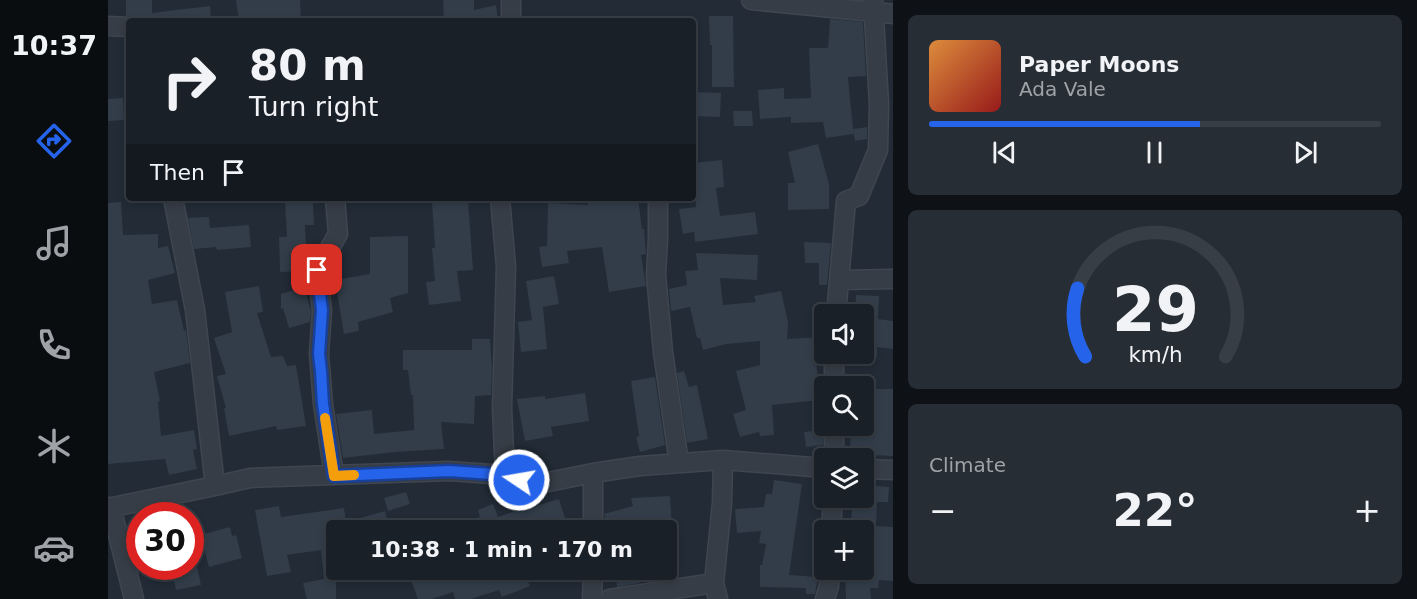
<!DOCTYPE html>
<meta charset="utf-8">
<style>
body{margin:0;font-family:"DejaVu Sans",sans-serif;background:#272d34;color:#f1f3f6;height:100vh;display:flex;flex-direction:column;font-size:22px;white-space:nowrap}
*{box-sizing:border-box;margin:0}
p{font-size:20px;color:#9fa3a8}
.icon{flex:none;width:33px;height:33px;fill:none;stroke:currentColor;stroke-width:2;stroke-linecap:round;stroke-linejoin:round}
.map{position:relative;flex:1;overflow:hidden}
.side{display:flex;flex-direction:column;gap:15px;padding:15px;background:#0e1216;width:524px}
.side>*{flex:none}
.banner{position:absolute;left:18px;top:18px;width:570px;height:183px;border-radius:6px;box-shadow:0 3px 9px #0003,0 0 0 2px #383e45;background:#1a2028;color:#f1f3f6;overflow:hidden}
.fabs{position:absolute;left:706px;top:304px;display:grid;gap:12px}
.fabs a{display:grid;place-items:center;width:60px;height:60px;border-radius:6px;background:#1a2028;box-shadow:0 3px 9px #0003,0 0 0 2px #383e45;font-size:30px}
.speed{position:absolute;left:18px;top:502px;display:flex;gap:12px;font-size:30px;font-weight:700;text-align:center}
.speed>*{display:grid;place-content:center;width:78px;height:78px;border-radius:50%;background:#1a2028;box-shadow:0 3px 9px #0003,0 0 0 2px #383e45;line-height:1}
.speed .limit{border:9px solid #d22;background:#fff;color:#111}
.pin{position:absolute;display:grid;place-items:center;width:51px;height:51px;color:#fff;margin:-26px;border-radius:12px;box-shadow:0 3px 9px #0006}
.me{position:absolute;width:66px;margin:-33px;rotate:282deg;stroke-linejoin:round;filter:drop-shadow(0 0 4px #0008)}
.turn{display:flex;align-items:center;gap:21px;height:126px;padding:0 24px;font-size:27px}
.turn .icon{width:78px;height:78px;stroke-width:2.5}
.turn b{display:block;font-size:42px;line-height:51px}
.then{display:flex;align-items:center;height:57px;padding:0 24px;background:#0003;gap:12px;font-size:22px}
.big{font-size:45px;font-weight:600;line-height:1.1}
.side .widget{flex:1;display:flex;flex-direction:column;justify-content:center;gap:9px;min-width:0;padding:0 21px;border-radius:9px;background:#272d34}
.side .dial{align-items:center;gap:0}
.dial svg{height:156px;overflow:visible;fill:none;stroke:#383e45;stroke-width:7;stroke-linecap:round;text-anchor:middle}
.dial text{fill:#f1f3f6;stroke:none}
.song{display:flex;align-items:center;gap:18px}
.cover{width:72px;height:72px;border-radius:9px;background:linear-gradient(135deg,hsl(30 70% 55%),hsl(0 70% 35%))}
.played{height:6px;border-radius:3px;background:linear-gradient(90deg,#2563eb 60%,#383e45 60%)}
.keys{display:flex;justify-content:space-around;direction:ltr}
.heat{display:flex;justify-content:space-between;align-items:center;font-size:33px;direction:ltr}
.trip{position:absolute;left:218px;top:520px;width:351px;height:60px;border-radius:6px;background:#1a2028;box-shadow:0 3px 9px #0003,0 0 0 2px #383e45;font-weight:600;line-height:60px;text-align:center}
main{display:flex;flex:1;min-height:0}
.tabs{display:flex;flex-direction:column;width:108px;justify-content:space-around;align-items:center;background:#0a0d10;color:#9fa3a8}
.tabs .icon{width:42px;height:42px}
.tabs .on{color:#2563eb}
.tabs b{font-size:27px;color:#f1f3f6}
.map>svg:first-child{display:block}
.building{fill:#323d49}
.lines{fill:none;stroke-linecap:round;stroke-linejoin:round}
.minor-casing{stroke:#3f4650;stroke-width:21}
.minor{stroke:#363d46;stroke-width:18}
.route-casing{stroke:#184099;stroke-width:15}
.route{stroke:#2563eb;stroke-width:10}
.slow{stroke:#f59e0b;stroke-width:10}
</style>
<main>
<nav class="tabs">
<b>10:37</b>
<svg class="icon on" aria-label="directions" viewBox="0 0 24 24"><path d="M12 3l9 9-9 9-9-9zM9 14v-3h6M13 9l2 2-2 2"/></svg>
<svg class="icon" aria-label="music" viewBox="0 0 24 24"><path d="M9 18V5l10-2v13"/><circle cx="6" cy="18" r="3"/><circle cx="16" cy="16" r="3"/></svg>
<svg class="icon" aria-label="phone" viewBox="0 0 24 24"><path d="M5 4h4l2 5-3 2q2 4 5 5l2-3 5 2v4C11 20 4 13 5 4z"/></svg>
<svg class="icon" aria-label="climate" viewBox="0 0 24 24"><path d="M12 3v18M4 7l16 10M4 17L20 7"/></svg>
<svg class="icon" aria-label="car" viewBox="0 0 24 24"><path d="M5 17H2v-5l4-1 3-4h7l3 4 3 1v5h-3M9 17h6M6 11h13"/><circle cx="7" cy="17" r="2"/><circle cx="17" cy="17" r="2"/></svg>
</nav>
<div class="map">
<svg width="786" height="599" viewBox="0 0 786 599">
<rect width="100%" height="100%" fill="#222b36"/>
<path class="building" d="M18,0H44V13L102,6L103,21H30L27,17L18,16Z
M128,0H192L193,21H131Z
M335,0H366V10L388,5L390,21H336Z
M601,16H625L626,87H604V45H602Z
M722,19L755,22L758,76L740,77L745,129L759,127V139L747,141L745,130V134L718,138L715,122L683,123V117L652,119L650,90L676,88V99L703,98L701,48H720Z
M585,92L613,93L612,117L585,116Z
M15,98L16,120L0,121V99Z
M625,111H644L645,126H626Z
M710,144L721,184V209L680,210V183H687L680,152Z
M614,160L616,187L608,188L612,216L647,212L650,234L587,242L586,232L575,234L571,209L588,207L585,163Z
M502,198H530L534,229H536L538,254L533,255L538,286L501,292L494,247L459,251L461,263L434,267L431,247L439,246L440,203L480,205L479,201Z
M360,200L365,270L349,271L353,301L321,305L318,282L327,281L324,248H327L324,202Z
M13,202L15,235L50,234V248L60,246L67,273L40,280L44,304L69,300L76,331L78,330L82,363L46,372L52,401L50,402L53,436L86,430L89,449L85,450L89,469L61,475L57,459L0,464V203Z
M205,202L206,225H197L199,266L198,271L172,272L171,237H179L177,203Z
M101,217L102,228L141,225L143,247L109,250L108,247L86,249L80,218Z
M300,236V293L282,298L285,312L250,322L251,331L236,334L227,280L262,274V237Z
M696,242L723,243L719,285H711V263H697Z
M588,253L650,255L649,280L612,278L615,305L648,302L646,296L673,291L680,322L679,339L716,337L717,348L715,353V360L708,361L712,400L664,405L666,435L652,436L651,432L632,437L625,414L638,410L628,371L652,365V341L618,344L595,350L592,338H589L582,307L563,311L561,289L579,285L577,271L590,270Z
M446,276L451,304L435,307L439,349L413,352L410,322L424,320L418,281Z
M151,286L155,312L149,313L163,357L175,356L179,366L188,365L198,426L169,430L168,426L121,436L116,408H118L109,376L118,374L106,338L124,332L117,292Z
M196,287L203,311L202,322L181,328L175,308L173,309V294Z
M748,295L771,296L770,319L786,321V349L769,347V357L756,356V315H747Z
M364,339H382L384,369L383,395L367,396L366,424L333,422L336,449L287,452L235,458L228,414L264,410L266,434L306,430L305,395H303L300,370H295V350H364Z
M576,371L581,387L589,385L600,439L579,443L569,373Z
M547,377L557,445L532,452L528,437L531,436L523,381Z
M768,389H786V456L742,454L743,426H756V397H768Z
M477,393L481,421L443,427L445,436L417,441L409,399L437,396V399Z
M715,430V445L698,447L696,432Z
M666,480L694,484L681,575L710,577L707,594H698V588L652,587V565H654L658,544L651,543L653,531L629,533L627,509L656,507L658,494H664Z
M756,485L781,487L780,502H769L768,526L786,527V581L771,580L770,588H762L763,599H738L737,576H742L743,570H756V531H743L744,498H756Z
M298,492L302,504L280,511L276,498Z
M562,496L564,527L542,528L543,531H501L496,514L525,506L523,498Z
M451,499L461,531H337L336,529L372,517L370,510L385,504L390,517L427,504L428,506Z
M171,506L173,517L236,508L238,522L277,511L282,531H228V599H199L195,583L216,579L213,550L179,555L183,572L159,576L147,510Z
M122,527L124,536L128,535L134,558L101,567L92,535Z
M63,567H89L93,585L68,590Z
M333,570L337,582L372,570H376L378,576L394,570H415L422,586L394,597L391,590L363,599H347L345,592L324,599H310L303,580Z
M507,570H531L532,583L509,587Z"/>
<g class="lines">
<g class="minor-casing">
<path id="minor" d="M643,0L786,14
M403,21V0
M0,26L21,27
M65,198L87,310L107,486
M392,198L398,266L394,408L397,475
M550,198V238L548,275L555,352L571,463
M731,280L786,279
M728,315L738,201L751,196L770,150L771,104L765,0
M726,354V387
M726,426V459
M756,469L786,470
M226,475L215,404L211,354L214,310L209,270L230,234L227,198
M3,507L26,599
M0,508L107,486L142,478L341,471L397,475L425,485L485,473L532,466L615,460L717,468
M485,531V473
M723,531L725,498
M484,599L485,570
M502,599L606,583
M610,599L606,583L614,503L615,460
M717,599L721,586L722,570"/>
</g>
<use href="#minor" class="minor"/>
</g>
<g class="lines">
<g class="route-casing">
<path id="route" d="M209,270L214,310L211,354L213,371L215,404L226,476L341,471L398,475L411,480"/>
</g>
<use href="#route" class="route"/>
<path class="slow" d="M217,418L226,476L246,475"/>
</g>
</svg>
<div class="fabs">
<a><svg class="icon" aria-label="sound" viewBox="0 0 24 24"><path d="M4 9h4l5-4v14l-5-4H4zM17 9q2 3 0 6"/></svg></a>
<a><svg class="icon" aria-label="search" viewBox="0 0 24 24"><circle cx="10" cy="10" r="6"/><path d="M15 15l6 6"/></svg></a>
<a><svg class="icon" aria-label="layers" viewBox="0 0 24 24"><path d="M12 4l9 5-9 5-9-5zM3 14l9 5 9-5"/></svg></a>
<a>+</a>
</div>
<div class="speed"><div class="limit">30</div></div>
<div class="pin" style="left:209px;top:270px;background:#d93025"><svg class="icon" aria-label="arrive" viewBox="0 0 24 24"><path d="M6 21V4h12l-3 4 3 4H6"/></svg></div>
<svg class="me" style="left:411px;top:480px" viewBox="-20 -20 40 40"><circle r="17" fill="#2563eb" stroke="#fff" stroke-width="3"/><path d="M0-11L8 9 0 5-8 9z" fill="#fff"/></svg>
<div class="trip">10:38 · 1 min · 170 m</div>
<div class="banner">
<div class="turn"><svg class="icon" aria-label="right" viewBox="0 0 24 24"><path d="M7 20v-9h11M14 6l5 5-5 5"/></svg><div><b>80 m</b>Turn right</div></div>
<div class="then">Then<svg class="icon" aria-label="arrive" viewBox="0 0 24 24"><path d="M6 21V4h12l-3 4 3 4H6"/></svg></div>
</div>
</div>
<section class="side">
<div class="widget">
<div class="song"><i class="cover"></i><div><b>Paper Moons</b><p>Ada Vale</p></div></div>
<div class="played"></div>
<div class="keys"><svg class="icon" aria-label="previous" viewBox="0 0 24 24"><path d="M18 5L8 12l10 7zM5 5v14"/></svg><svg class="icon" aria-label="pause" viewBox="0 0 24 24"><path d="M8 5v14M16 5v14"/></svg><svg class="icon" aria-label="next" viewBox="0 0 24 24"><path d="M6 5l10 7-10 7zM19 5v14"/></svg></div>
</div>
<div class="widget dial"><svg viewBox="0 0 100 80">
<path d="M14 69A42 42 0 1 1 86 69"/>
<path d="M14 69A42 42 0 0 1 10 34" stroke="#2563eb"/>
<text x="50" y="56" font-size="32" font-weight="700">29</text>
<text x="50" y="72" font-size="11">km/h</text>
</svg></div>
<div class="widget"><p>Climate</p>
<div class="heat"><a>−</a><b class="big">22°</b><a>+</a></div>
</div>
</section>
</main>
